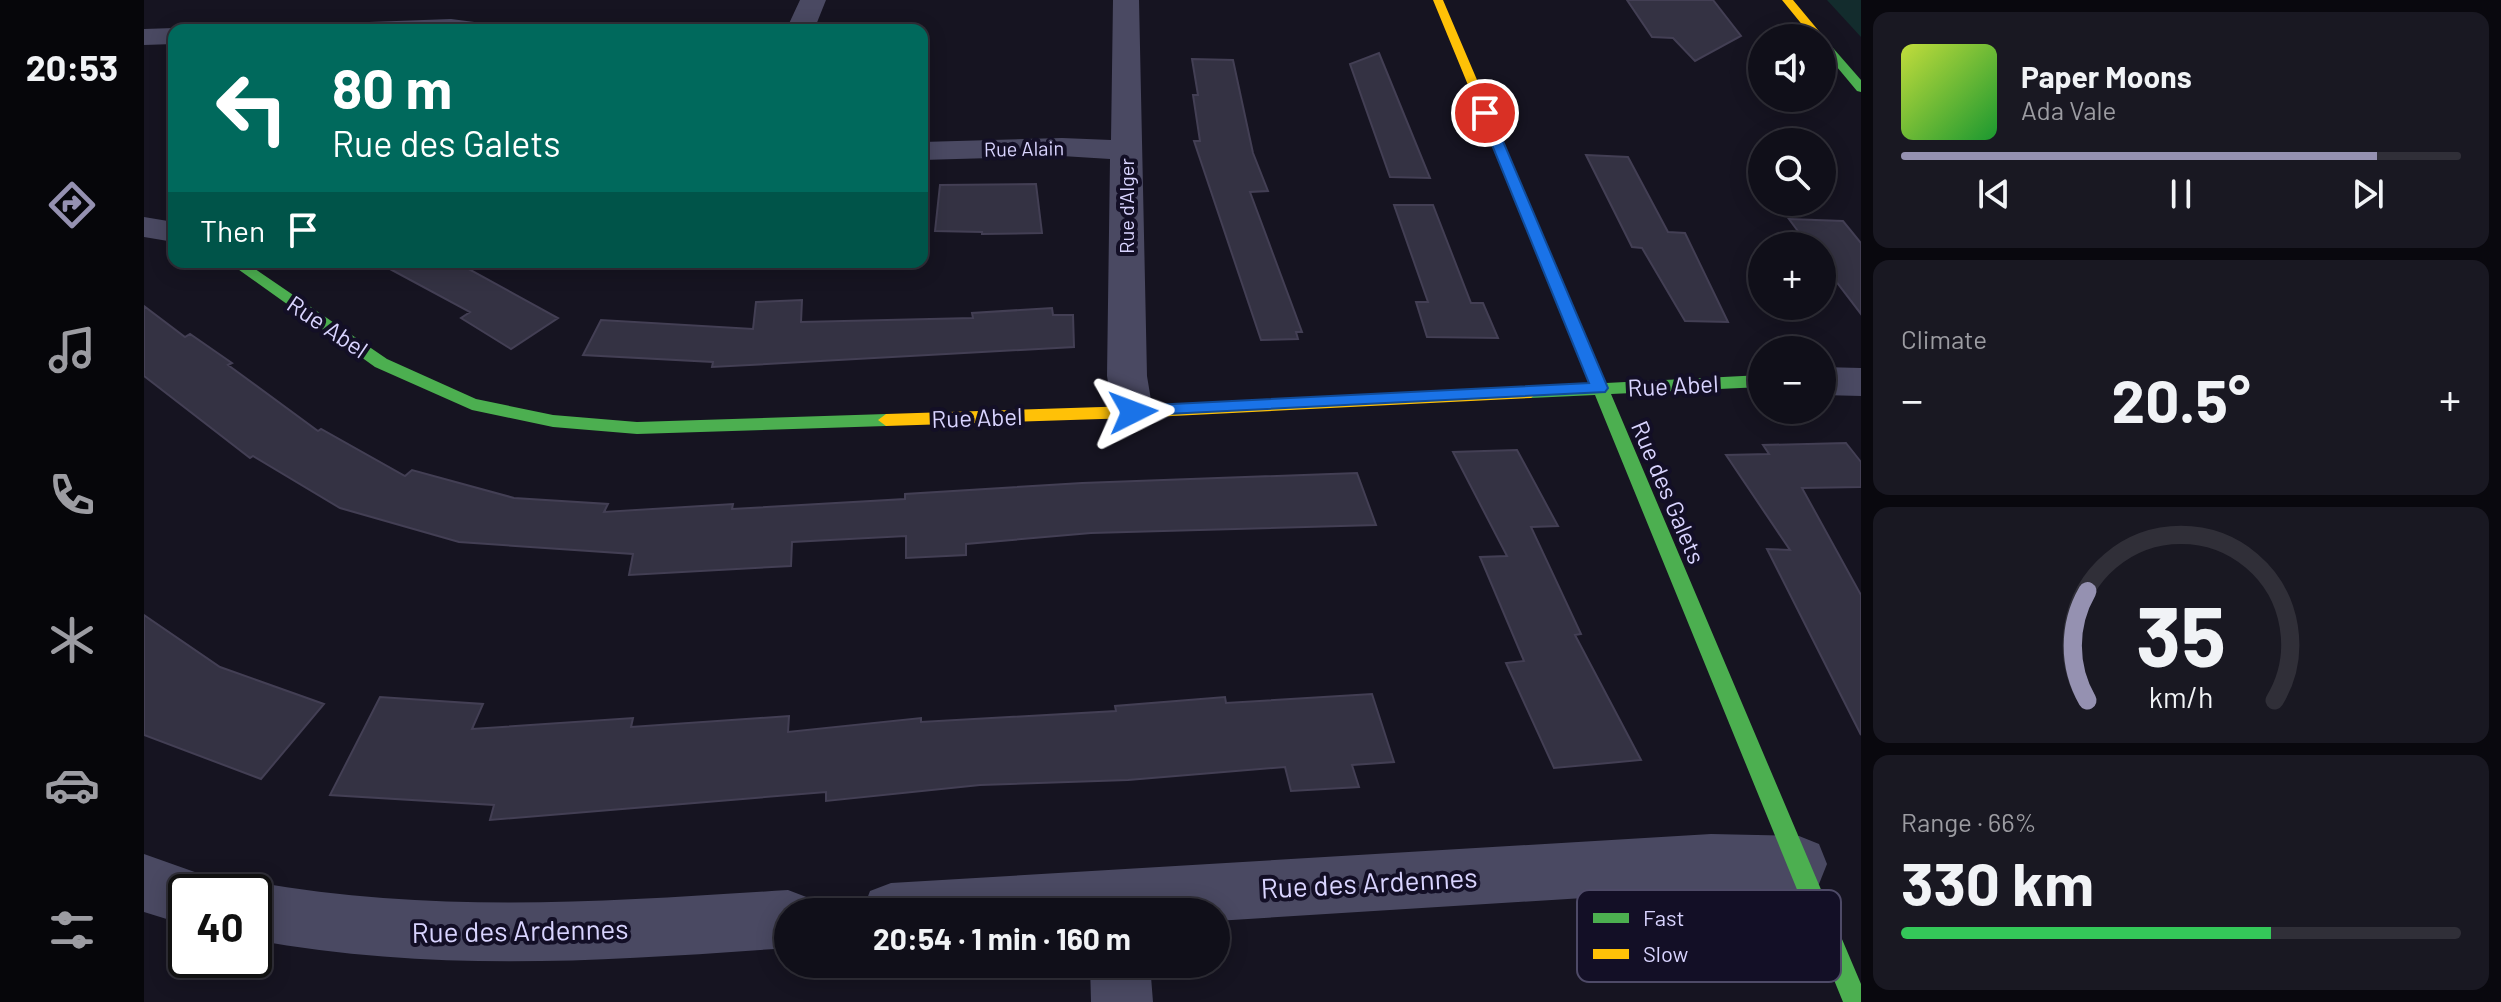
<!DOCTYPE html>
<meta charset="utf-8">
<style>
body{margin:0;font-family:Barlow,sans-serif;background:#191822;color:#f1f3f6;height:100vh;display:flex;flex-direction:column;font-size:30px;white-space:nowrap}
*{box-sizing:border-box;margin:0}
p{font-size:26px;color:#9c9ca2}
.icon{flex:none;width:44px;height:44px;fill:none;stroke:currentColor;stroke-width:2;stroke-linecap:round;stroke-linejoin:round}
.map{position:relative;flex:1;overflow:hidden}
.sheet{display:flex;flex-direction:column;gap:12px;padding:12px;background:#09080e;width:640px}
.sheet>*{flex:none}
.guide{position:absolute;left:24px;top:24px;width:760px;height:244px;border-radius:16px;box-shadow:0 4px 20px #0003,0 0 0 2px #302f38;background:#00695c;color:#fff;overflow:hidden}
.controls{position:absolute;left:1604px;top:24px;display:grid;gap:16px}
.controls a{display:grid;place-items:center;width:88px;height:88px;border-radius:50%;background:#100f19;box-shadow:0 4px 20px #0003,0 0 0 2px #302f38;font-size:40px}
.speed{position:absolute;left:24px;top:874px;display:flex;gap:16px;font-size:40px;font-weight:700;text-align:center}
.speed>*{display:grid;place-content:center;width:104px;height:104px;border-radius:50%;background:#100f19;box-shadow:0 4px 20px #0003,0 0 0 2px #302f38;line-height:1}
.speed .limit{border:4px solid #111;border-radius:12px;background:#fff;color:#111}
.pin{position:absolute;display:grid;place-items:center;width:68px;height:68px;color:#fff;margin:-34px;border:4px solid #fff;border-radius:50%;box-shadow:0 2px 8px #0007}
.me{position:absolute;width:88px;margin:-44px;rotate:87deg;stroke-linejoin:round;filter:drop-shadow(0 0 6px #0008)}
.turn{display:flex;align-items:center;gap:28px;height:168px;padding:0 32px;font-size:36px}
.turn .icon{width:104px;height:104px;stroke-width:2.5}
.turn b{display:block;font-size:56px;line-height:68px}
.then{display:flex;align-items:center;height:76px;padding:0 32px;background:#0003;gap:16px;font-size:30px}
.big{font-size:60px;font-weight:700;line-height:1.1}
.sheet .card{flex:1;display:flex;flex-direction:column;justify-content:center;gap:12px;min-width:0;padding:0 28px;border-radius:16px;background:#191822}
.sheet .dial{align-items:center;gap:0}
.dial svg{height:208px;overflow:visible;fill:none;stroke:#302f38;stroke-width:7;stroke-linecap:round;text-anchor:middle}
.dial text{fill:#f1f3f6;stroke:none}
.song{display:flex;align-items:center;gap:24px}
.cover{width:96px;height:96px;border-radius:12px;background:linear-gradient(135deg,hsl(70 70% 55%),hsl(130 70% 35%))}
.played{height:8px;border-radius:4px;background:linear-gradient(90deg,#9591b1 85%,#302f38 85%)}
.keys{display:flex;justify-content:space-around;direction:ltr}
.heat{display:flex;justify-content:space-between;align-items:center;font-size:44px;direction:ltr}
.charge{height:12px;border-radius:6px;background:linear-gradient(90deg,#34c759 66%,#302f38 0)}
.trip{position:absolute;left:630px;top:898px;width:456px;height:80px;border-radius:40px;background:#100f19;box-shadow:0 4px 20px #0003,0 0 0 2px #302f38;font-weight:700;line-height:80px;text-align:center}
main{display:flex;flex:1;min-height:0}
.menu{display:flex;flex-direction:column;width:144px;justify-content:space-around;align-items:center;background:#06060a;color:#9c9ca2}
.menu .icon{width:56px;height:56px}
.menu .selected{color:#9591b1}
.menu b{font-size:36px;color:#f1f3f6}
.map>svg:first-child{display:block}
.green{fill:#132c2d}
.building{fill:#343243;stroke:#433f54;stroke-width:2}
.lines{fill:none;stroke-linecap:round;stroke-linejoin:round}
.street{fill:#4a4962;fill-rule:evenodd}
.fast{fill:#4caf50;fill-rule:evenodd}
.slow{fill:#ffc107;fill-rule:evenodd}
.route{fill:#1a73e8;stroke:#114b97;stroke-width:2}
.labels{text-anchor:middle;dominant-baseline:central;stroke-width:8;stroke-linejoin:round;paint-order:stroke}
.far-street-label{font-size:20px;fill:#d9d4ff;stroke:#130f26}
.street-label{font-size:24px;fill:#d9d4ff;stroke:#130f26}
.near-street-label{font-size:28px;fill:#d9d4ff;stroke:#130f26}
.key{fill:#130f26;stroke:#4e4a67;stroke-width:2}
.key-label{font-size:22px;fill:#d9d4ff}
</style>
<main>
<nav class="menu">
<b>20:53</b>
<svg class="icon selected" aria-label="directions" viewBox="0 0 24 24"><path d="M12 3l9 9-9 9-9-9zM9 14v-3h6M13 9l2 2-2 2"/></svg>
<svg class="icon" aria-label="music" viewBox="0 0 24 24"><path d="M9 18V5l10-2v13"/><circle cx="6" cy="18" r="3"/><circle cx="16" cy="16" r="3"/></svg>
<svg class="icon" aria-label="phone" viewBox="0 0 24 24"><path d="M5 4h4l2 5-3 2q2 4 5 5l2-3 5 2v4C11 20 4 13 5 4z"/></svg>
<svg class="icon" aria-label="climate" viewBox="0 0 24 24"><path d="M12 3v18M4 7l16 10M4 17L20 7"/></svg>
<svg class="icon" aria-label="car" viewBox="0 0 24 24"><path d="M5 17H2v-5l4-1 3-4h7l3 4 3 1v5h-3M9 17h6M6 11h13"/><circle cx="7" cy="17" r="2"/><circle cx="17" cy="17" r="2"/></svg>
<svg class="icon" aria-label="filters" viewBox="0 0 24 24"><path d="M4 7h16M4 17h16"/><circle cx="9" cy="7" r="2"/><circle cx="15" cy="17" r="2"/></svg>
</nav>
<div class="map">
<svg width="1717" height="1002" viewBox="0 0 1717 1002">
<rect width="100%" height="100%" fill="#161421"/>
<path class="green" d="M1683,0H1717V37Z"/>
<path class="building" d="M1483,0H1569L1597,36L1551,61L1529,38L1508,37Z
M1235,53L1286,178L1246,177L1206,64Z
M1048,59L1089,60L1109,153L1124,191L1106,192L1158,332H1152L1154,339L1117,340L1050,141H1056L1049,95H1054Z
M1442,155L1484,157L1524,232L1541,233L1584,322L1541,321L1498,248L1488,247Z
M892,184L898,233L838,234V232L791,231L796,185Z
M1250,205H1289L1327,303H1339L1354,338L1283,337L1272,302H1284Z
M1645,219L1699,221L1717,243V314L1678,263V246H1665Z
M233,262H312L414,318L367,349L317,318L326,312Z
M658,300L657,322L829,318L828,313L908,308L909,315H929L930,347L568,367L569,362L439,355L457,320L609,329L612,302Z
M0,306L41,337L46,334L88,363L84,365L174,431L177,429L261,476L268,470L370,498L464,504L460,512L589,504L588,509L761,499V494L938,483L1213,473L1232,525L947,533L822,544V555L762,558V536L648,542L647,566L485,575L489,554L315,542L196,508L109,456L106,458L0,376Z
M1702,443L1717,462V487L1658,488L1717,595V735L1623,549L1646,550L1582,455L1625,454L1619,445Z
M1373,450L1414,526L1387,527L1437,634L1431,635L1497,760L1410,768L1362,663L1380,661L1336,557L1363,556L1309,452Z
M0,615L76,667L180,704L117,779L0,735Z
M1228,694L1250,762L1208,765L1215,787L1147,791L1141,767L984,780L836,785L682,801V792L346,820L350,805L186,795L236,697L339,704L328,729L489,718L487,727L645,716L644,732L777,718V722L972,711L971,706L1081,697L1082,703Z"/>
<g class="lines">
<path class="street" d="M656,0H682L670,30H642Z
M969,0H995L1003,376L1009,412L1003,422L989,427L975,422L969,412L963,376L966,159L918,156L778,160V142L918,138L967,140Z
M307,19L346,24L350,30H211L215,24L225,22Z
M30,28L39,30H30V44L0,45V29Z
M0,217L30,222V242L0,237Z
M1678,367L1717,368V396L1678,395Z
M1567,834L1655,836L1675,844L1683,864L1675,884L1655,892L1567,890L1072,921V912H718L726,891L747,883Z
M0,854L62,876L69,892H42V925L0,912Z
M110,882C294,914 460,902 644,890L665,898L670,912H644V948C459,961 294,973 110,940V892H89Z
M946,964H1006L1009,1002H947Z"/>
<path class="fast" d="M1678,39L1682,40L1717,80V92L1713,91L1678,49Z
M84,262H101L243,359L332,399L409,415L493,422L742,414L750,420L742,426L493,434L409,427L328,410L231,367Z
M1412,277L1419,282L1462,383L1618,375V387L1467,394L1717,984V1002H1699L1451,395L1387,398L1379,392L1387,386L1446,383L1405,282Z"/>
<path class="slow" d="M1289,0H1299L1419,282L1417,285H1407L1405,282Z
M1638,0H1649L1679,36V40L1669,38Z
M1387,386L1395,392L1387,398L989,418L742,426L734,420L742,414L989,406Z"/>
</g>
<path class="route" d="M1341,110L1347,113L1464,388L1461,392L983,416L980,412L989,406L1445,383L1335,113Z"/>
<g class="labels">
<g class="far-street-label">
<text transform="translate(880 148) rotate(-1)">Rue Alain</text>
<text transform="translate(982 206) rotate(-90)">Rue d'Alger</text>
</g>
<g class="street-label">
<text transform="translate(184 326) rotate(34)">Rue Abel</text>
<text transform="translate(1529 385) rotate(-3)">Rue Abel</text>
<text transform="translate(833 417) rotate(-2)">Rue Abel</text>
<text transform="translate(1525 492) rotate(67)">Rue des Galets</text>
</g>
<g class="near-street-label">
<text transform="translate(1225 882) rotate(-3)">Rue des Ardennes</text>
<text transform="translate(376 930) rotate(-1)">Rue des Ardennes</text>
</g>
</g>
<rect x="1433" y="890" width="264" height="92" rx="12" class="key"/>
<rect x="1449" y="913" width="36" height="10" fill="#4caf50"/>
<rect x="1449" y="949" width="36" height="10" fill="#ffc107"/>
<g class="key-label">
<text x="1499" y="926">Fast</text>
<text x="1499" y="962">Slow</text>
</g>
</svg>
<div class="controls">
<a><svg class="icon" aria-label="sound" viewBox="0 0 24 24"><path d="M4 9h4l5-4v14l-5-4H4zM17 9q2 3 0 6"/></svg></a>
<a><svg class="icon" aria-label="search" viewBox="0 0 24 24"><circle cx="10" cy="10" r="6"/><path d="M15 15l6 6"/></svg></a>
<a>+</a>
<a>−</a>
</div>
<div class="speed"><div class="limit">40</div></div>
<div class="pin" style="left:1341px;top:113px;background:#d93025"><svg class="icon" aria-label="arrive" viewBox="0 0 24 24"><path d="M6 21V4h12l-3 4 3 4H6"/></svg></div>
<svg class="me" style="left:989px;top:412px" viewBox="-20 -20 40 40"><path d="M0-17L14 15 0 8-14 15z" fill="#1a73e8" stroke="#fff" stroke-width="4"/></svg>
<div class="trip">20:54 · 1 min · 160 m</div>
<div class="guide">
<div class="turn"><svg class="icon" aria-label="left" viewBox="0 0 24 24"><path d="M17 20v-9H6M10 6l-5 5 5 5"/></svg><div><b>80 m</b>Rue des Galets</div></div>
<div class="then">Then<svg class="icon" aria-label="arrive" viewBox="0 0 24 24"><path d="M6 21V4h12l-3 4 3 4H6"/></svg></div>
</div>
</div>
<section class="sheet">
<div class="card">
<div class="song"><i class="cover"></i><div><b>Paper Moons</b><p>Ada Vale</p></div></div>
<div class="played"></div>
<div class="keys"><svg class="icon" aria-label="previous" viewBox="0 0 24 24"><path d="M18 5L8 12l10 7zM5 5v14"/></svg><svg class="icon" aria-label="pause" viewBox="0 0 24 24"><path d="M8 5v14M16 5v14"/></svg><svg class="icon" aria-label="next" viewBox="0 0 24 24"><path d="M6 5l10 7-10 7zM19 5v14"/></svg></div>
</div>
<div class="card"><p>Climate</p>
<div class="heat"><a>−</a><b class="big">20.5°</b><a>+</a></div>
</div>
<div class="card dial"><svg viewBox="0 0 100 80">
<path d="M14 69A42 42 0 1 1 86 69"/>
<path d="M14 69A42 42 0 0 1 14 27" stroke="#9591b1"/>
<text x="50" y="56" font-size="32" font-weight="700">35</text>
<text x="50" y="72" font-size="11">km/h</text>
</svg></div>
<div class="card"><p>Range · 66%</p><b class="big">330 km</b><div class="charge"></div></div>
</section>
</main>
